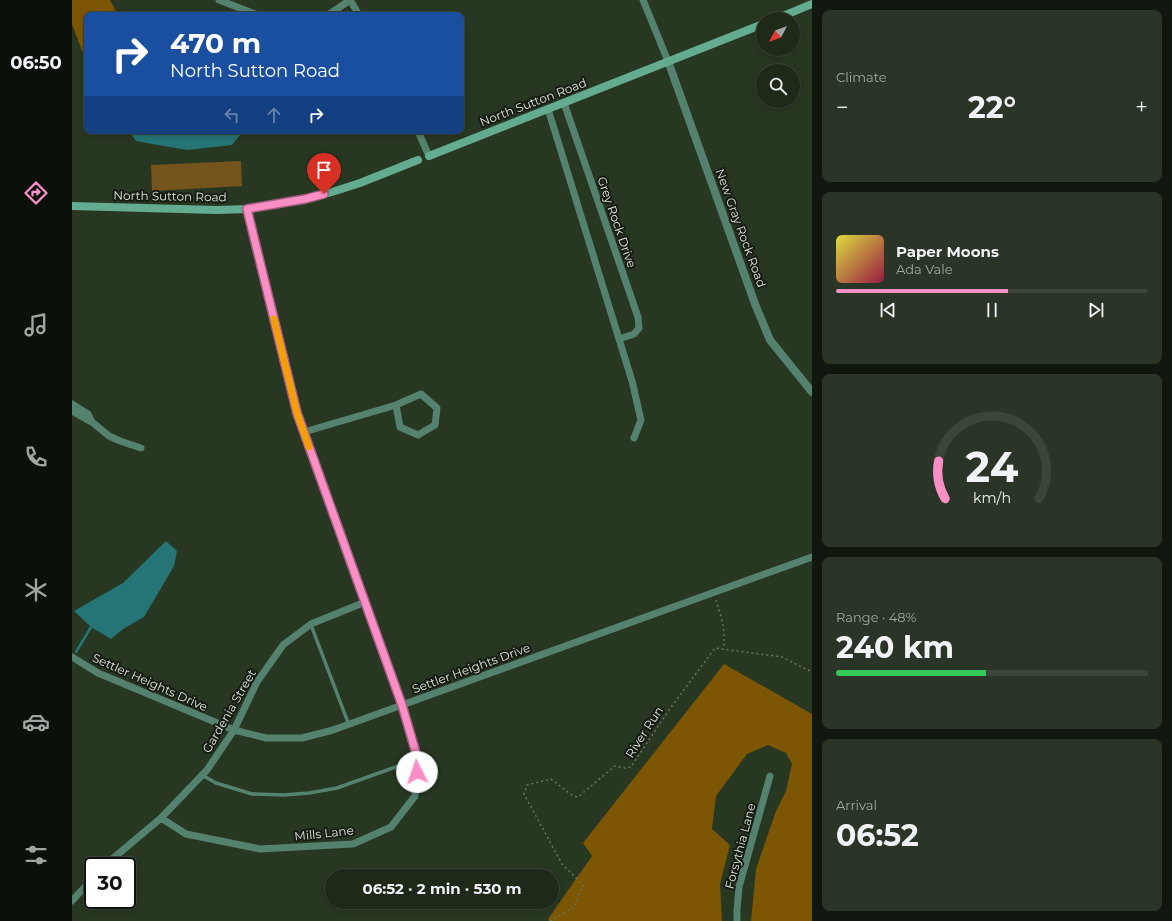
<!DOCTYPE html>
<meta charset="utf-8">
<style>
body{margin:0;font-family:Montserrat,sans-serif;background:#2b3527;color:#f1f3f6;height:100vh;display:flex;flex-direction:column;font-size:15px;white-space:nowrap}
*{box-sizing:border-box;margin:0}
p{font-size:13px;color:#a1a6a2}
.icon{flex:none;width:22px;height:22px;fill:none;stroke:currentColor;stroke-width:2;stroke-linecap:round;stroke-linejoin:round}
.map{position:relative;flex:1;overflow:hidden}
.panel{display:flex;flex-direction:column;gap:10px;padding:10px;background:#10170e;width:360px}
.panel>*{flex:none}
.guide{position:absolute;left:12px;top:12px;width:380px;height:122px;border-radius:8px;box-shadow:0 2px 6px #0003,0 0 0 1px #3c4539;background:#1a4fa0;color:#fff;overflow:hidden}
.needle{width:26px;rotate:229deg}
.buttons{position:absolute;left:684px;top:12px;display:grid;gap:8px}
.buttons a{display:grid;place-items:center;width:44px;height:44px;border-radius:50%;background:#1e291a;box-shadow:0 2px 6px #0003,0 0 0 1px #3c4539;font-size:20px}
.speed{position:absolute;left:12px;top:857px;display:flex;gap:8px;font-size:20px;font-weight:700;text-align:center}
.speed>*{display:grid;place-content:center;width:52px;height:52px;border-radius:50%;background:#1e291a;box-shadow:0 2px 6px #0003,0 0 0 1px #3c4539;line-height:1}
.speed .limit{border:2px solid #111;border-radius:6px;background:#fff;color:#111}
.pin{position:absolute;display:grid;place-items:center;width:34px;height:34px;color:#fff;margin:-41px -17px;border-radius:50% 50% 50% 0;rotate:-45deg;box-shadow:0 0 4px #0007}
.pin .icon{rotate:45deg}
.me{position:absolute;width:44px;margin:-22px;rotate:356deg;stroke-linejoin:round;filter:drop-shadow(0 0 3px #0008)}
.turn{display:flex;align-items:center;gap:14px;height:84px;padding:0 20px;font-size:18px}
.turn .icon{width:52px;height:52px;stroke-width:2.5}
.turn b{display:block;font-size:28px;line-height:34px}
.lanes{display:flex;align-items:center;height:38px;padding:0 20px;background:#0003;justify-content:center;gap:20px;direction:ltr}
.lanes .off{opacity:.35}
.big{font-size:30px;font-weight:700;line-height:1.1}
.panel .tile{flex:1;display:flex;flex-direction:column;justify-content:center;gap:6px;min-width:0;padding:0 14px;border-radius:8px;background:#2b3527}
.panel .dial{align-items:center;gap:0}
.dial svg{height:104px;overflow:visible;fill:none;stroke:#3c4539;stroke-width:7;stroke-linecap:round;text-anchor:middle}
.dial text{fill:#f1f3f6;stroke:none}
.song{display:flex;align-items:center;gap:12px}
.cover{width:48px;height:48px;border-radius:6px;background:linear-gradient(135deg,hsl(60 70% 55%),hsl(340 70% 35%))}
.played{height:4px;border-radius:2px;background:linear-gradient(90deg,#fa8fc6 55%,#3c4539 55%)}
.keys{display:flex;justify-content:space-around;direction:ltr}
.heat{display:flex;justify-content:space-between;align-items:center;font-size:22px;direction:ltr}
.charge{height:6px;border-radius:3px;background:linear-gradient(90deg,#34c759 48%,#3c4539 0)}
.trip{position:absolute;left:253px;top:869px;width:234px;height:40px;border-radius:20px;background:#1e291a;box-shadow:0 2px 6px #0003,0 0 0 1px #3c4539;font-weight:700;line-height:40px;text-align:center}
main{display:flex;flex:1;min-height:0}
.dock{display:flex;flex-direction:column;width:72px;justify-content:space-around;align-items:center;background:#0c100a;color:#a1a6a2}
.dock .icon{width:28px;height:28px}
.dock .selected{color:#fa8fc6}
.dock b{font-size:18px;color:#f1f3f6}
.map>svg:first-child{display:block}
.green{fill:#73541c}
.forest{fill:#7d5603}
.water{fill:#257476}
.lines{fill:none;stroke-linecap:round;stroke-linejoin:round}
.stream{stroke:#257476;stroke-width:2.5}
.path{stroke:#687462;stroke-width:1.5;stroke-dasharray:2 3;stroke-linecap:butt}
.service{stroke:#55816f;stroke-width:3.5}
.minor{stroke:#55816f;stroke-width:7}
.tertiary{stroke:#55816f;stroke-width:8}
.secondary{stroke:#64ac91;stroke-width:8}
.route-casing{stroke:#a25d81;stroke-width:10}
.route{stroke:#fa8fc6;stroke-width:7}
.slow{stroke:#f59e0b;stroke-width:7}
.labels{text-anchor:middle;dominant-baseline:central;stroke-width:4;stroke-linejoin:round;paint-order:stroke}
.street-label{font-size:12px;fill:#dee7da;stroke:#161c13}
</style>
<main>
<nav class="dock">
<b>06:50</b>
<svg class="icon selected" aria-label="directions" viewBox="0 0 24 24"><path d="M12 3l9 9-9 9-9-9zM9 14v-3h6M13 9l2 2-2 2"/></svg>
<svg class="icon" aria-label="music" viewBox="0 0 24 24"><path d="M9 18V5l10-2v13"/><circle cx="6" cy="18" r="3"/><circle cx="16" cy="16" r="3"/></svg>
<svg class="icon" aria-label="phone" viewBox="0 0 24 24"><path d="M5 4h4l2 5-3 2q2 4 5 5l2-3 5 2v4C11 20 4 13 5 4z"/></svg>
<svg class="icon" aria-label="climate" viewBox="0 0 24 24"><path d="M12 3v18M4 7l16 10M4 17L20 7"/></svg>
<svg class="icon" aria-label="car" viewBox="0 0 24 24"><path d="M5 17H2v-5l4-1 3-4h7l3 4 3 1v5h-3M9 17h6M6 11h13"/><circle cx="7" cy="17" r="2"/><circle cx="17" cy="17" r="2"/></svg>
<svg class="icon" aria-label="filters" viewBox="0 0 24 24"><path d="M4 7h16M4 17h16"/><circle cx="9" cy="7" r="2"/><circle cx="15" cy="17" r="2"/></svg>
</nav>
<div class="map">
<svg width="740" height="921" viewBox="0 0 740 921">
<rect width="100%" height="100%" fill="#283722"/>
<path class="green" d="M169,161L170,186L80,191L79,165Z"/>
<path class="forest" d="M0,0H38L46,15H15V64L0,24Z
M652,664L740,714V921H679L684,869L704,811L714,791L720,764L714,753L696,745L675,754L644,796L640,829L658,845L648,884L650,921H477L476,919L520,856L511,843Z"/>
<path class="water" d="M57,131H171L160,145L115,150L64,141Z
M94,541L105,551L102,566L72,617L51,629L39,639L19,627L2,611L51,583Z"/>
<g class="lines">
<path class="stream" d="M4,652L19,627"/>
<path class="path" d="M644,600C649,616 655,633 651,649
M478,921L502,907L511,885L490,864L452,794L455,785L479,779L501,796L506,797L543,766L553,768L559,767L597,710L643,648L710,657L740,672"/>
<path class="service" d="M239,625L277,725
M130,775L144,783L180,794L212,795L237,793L265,788L346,759"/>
<path class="minor" d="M147,0L186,15
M278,0L287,15
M571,0L596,61
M256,15L278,0
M492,103L566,317L567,328L562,334L547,339
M476,109L560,381L569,420L562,438
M346,131L357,156
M0,404L16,414L20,422L14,419L0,411
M20,422L37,436L48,441L69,448
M232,432L324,405L328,427L346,435L363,425L365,408L349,394L324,405
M0,657L26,673L162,730L194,738H230L261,730L740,557
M89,818L114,834L188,849L281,844L319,827L343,796L346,759L330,705L225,413L175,209
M32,866L89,818L135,770L162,730L185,682L211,645L239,624L293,602
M0,901L21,878
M665,921V910L667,887L698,776"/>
<path class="tertiary" d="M596,61L683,304L698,340L740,392"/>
<path class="secondary" d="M704,19L740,4
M357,156L691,24
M0,206L145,210L175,209L233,199L260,192L288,183L346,160"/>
</g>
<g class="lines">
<g class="route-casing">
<path id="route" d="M252,194L233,199L175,209L225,413L330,705L346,760L345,772"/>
</g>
<use href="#route" class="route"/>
<path class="slow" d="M202,319L225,413L237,447"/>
</g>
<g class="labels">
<g class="street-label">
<text transform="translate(461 102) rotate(-21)">North Sutton Road</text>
<text transform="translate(98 196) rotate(1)">North Sutton Road</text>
<text transform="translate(545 222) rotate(71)">Grey Rock Drive</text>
<text transform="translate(669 228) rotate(70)">New Gray Rock Road</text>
<text transform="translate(399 668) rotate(-20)">Settler Heights Drive</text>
<text transform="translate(78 682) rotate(24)">Settler Heights Drive</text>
<text transform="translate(157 711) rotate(-60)">Gardenia Street</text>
<text transform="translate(572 732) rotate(-57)">River Run</text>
<text transform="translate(252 833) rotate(-6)">Mills Lane</text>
<text transform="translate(668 846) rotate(-75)">Forsythia Lane</text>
</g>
</g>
</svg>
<div class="buttons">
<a><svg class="needle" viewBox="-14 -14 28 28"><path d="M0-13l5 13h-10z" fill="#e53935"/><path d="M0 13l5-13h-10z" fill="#a1a6a2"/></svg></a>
<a><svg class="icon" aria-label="search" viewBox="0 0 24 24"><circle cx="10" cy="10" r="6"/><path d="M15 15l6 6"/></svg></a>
</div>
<div class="speed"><div class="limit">30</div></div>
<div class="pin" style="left:252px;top:194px;background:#d93025"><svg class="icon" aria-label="arrive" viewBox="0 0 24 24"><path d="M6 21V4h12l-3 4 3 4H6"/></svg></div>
<svg class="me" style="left:345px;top:772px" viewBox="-20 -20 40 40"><circle r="19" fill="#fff"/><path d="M0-13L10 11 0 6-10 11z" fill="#fa8fc6"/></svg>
<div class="trip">06:52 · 2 min · 530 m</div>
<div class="guide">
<div class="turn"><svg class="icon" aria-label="right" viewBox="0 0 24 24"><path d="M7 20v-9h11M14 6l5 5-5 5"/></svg><div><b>470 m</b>North Sutton Road</div></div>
<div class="lanes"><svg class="icon off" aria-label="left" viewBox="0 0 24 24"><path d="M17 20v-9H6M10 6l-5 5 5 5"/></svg><svg class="icon off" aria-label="ahead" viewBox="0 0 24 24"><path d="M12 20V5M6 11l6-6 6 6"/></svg><svg class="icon" aria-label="right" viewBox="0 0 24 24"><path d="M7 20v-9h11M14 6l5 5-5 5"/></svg></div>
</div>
</div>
<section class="panel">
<div class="tile"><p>Climate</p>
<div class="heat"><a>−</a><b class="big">22°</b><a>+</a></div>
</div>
<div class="tile">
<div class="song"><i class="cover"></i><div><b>Paper Moons</b><p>Ada Vale</p></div></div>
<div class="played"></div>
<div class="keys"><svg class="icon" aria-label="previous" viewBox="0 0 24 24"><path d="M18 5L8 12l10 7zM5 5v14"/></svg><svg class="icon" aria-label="pause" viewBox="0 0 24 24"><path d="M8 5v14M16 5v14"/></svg><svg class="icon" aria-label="next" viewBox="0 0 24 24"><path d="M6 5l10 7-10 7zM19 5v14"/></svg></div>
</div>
<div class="tile dial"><svg viewBox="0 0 100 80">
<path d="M14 69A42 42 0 1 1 86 69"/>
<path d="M14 69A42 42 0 0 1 9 40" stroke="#fa8fc6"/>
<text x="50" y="56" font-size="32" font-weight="700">24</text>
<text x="50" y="72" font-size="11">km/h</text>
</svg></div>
<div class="tile"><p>Range · 48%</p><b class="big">240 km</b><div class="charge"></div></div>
<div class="tile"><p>Arrival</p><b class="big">06:52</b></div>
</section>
</main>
